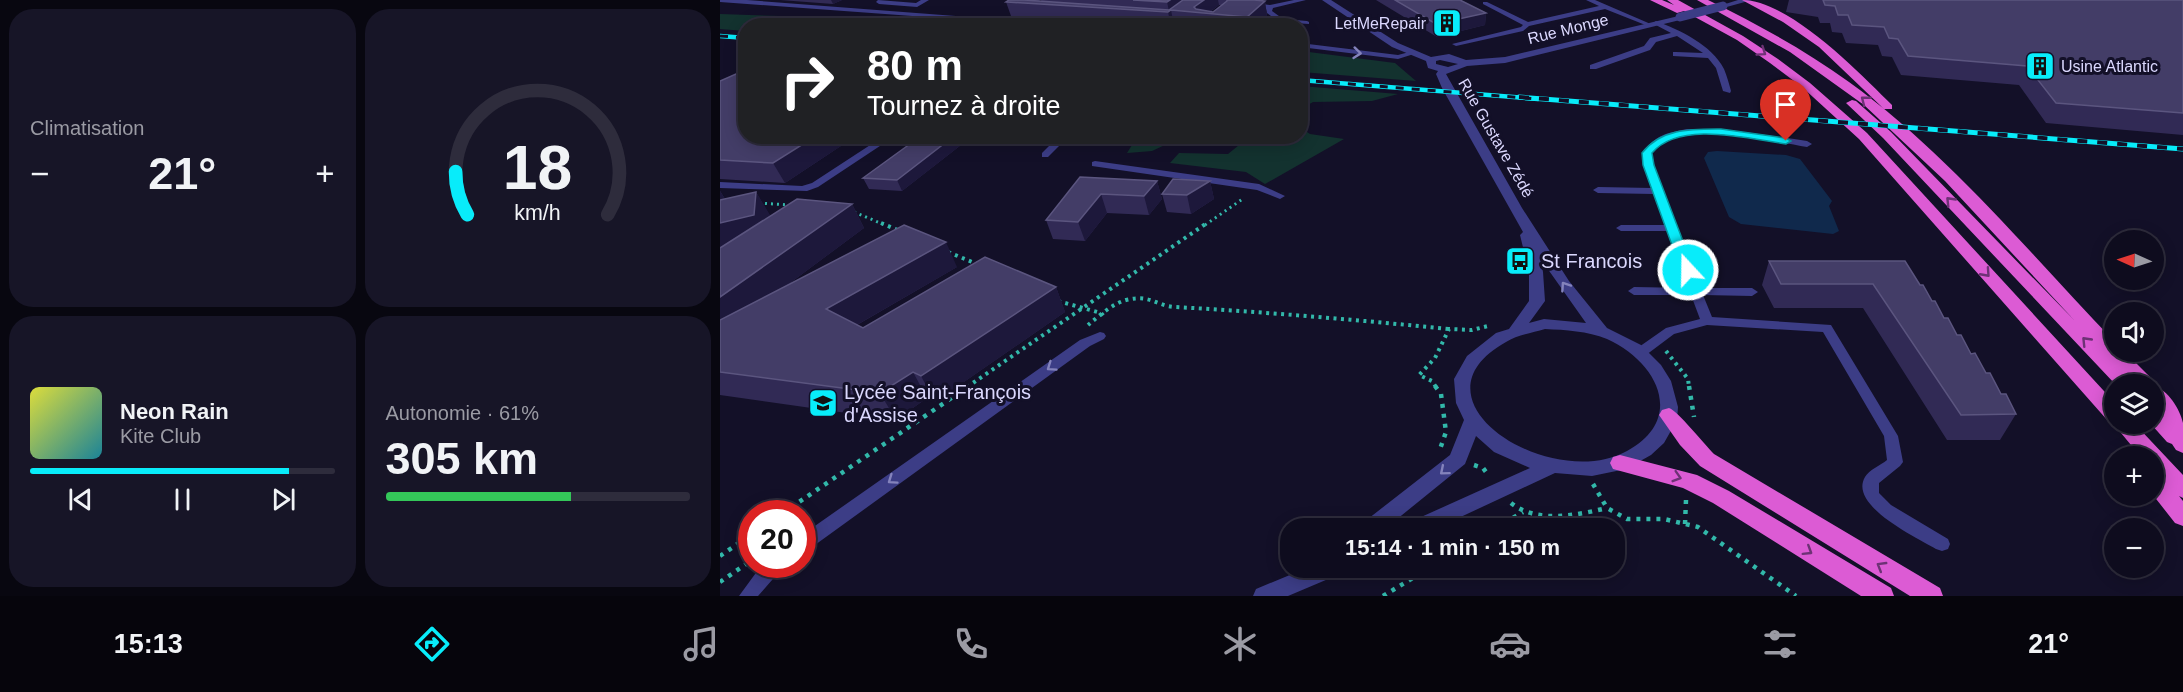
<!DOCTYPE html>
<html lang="fr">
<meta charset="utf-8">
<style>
body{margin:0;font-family:Arial,sans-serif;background:#171527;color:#f1f3f6;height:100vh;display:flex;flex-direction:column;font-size:22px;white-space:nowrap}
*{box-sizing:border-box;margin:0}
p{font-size:20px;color:#9b9ba4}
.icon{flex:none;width:33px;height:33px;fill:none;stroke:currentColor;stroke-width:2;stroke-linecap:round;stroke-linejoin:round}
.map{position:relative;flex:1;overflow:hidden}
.drawer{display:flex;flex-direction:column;gap:9px;padding:9px;background:#080710;width:720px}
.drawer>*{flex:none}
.banner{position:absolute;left:18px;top:18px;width:570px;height:126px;border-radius:24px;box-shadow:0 3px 15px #0003,0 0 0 2px #2e2c3c;background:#202124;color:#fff;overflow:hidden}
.needle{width:39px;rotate:273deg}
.fabs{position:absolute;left:1384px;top:230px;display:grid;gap:12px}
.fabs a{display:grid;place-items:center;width:60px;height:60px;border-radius:50%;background:#0e0c1e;box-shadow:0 3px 15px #0003,0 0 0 2px #2e2c3c;font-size:30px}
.speed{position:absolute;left:18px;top:500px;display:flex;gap:12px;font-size:30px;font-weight:700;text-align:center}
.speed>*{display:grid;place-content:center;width:78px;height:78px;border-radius:50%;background:#0e0c1e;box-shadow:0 3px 15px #0003,0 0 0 2px #2e2c3c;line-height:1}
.speed .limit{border:9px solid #d22;background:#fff;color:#111}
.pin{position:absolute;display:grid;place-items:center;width:51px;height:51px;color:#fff;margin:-62px -26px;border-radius:50% 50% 50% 0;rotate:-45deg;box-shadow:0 0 6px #0007}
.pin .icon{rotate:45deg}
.me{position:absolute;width:66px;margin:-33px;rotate:339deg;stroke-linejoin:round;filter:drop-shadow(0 0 4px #0008)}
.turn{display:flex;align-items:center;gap:21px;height:126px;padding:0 30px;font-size:27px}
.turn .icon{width:78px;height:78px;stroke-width:2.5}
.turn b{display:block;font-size:42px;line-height:51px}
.big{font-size:45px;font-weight:700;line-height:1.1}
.drawer .card{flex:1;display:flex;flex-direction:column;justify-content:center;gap:9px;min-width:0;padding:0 21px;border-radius:24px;background:#171527}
.drawer .dial{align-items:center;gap:0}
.dial svg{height:156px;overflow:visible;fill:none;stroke:#2e2c3c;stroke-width:7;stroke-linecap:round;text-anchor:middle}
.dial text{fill:#f1f3f6;stroke:none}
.song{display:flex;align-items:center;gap:18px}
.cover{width:72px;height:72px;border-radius:9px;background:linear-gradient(135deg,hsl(60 70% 55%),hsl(190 70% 35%))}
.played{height:6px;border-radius:3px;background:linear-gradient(90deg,#08ecfa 85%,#2e2c3c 85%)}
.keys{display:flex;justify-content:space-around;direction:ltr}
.heat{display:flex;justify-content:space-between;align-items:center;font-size:33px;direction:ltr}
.charge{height:9px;border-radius:4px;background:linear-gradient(90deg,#34c759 61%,#2e2c3c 0)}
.drawer .tiles{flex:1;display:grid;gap:9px;grid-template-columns:repeat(2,1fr)}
.trip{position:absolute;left:560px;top:518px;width:345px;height:60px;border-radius:24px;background:#0e0c1e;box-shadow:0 3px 15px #0003,0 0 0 2px #2e2c3c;font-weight:700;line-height:60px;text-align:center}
.menu{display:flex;height:96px;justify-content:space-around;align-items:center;background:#06050c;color:#9b9ba4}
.menu .icon{width:42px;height:42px}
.menu .current{color:#08ecfa}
.menu b{font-size:27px;color:#f1f3f6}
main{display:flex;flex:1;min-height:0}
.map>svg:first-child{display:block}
.green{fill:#13322f}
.water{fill:#10294c}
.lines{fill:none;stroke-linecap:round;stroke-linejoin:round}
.path-far2{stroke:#32b8aa;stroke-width:3;stroke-dasharray:2 4;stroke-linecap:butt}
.path-far1{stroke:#32b8aa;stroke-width:4;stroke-dasharray:3 4.5;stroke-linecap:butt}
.path{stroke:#32b8aa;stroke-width:4.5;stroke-dasharray:4 6;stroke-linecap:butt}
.service{fill:#3c3d86;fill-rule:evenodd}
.tertiary{fill:#3c3d86;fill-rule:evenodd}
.trunk{fill:#dc5bd4;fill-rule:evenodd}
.rail-far1-casing{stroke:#08ecfa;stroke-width:4.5}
.rail-casing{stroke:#08ecfa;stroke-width:5}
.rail-far1{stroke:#131028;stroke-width:3;stroke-dasharray:8;stroke-linecap:butt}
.rail{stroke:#131028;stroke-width:4;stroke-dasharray:10;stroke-linecap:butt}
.tertiary-bridge{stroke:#3c3d86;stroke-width:9}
.wall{fill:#312a55;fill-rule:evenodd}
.shaded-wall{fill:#1d183b}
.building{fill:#433d67;stroke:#5b557f;stroke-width:1.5}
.oneway{stroke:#6d3275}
.oneway2{stroke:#8483bc}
.route{fill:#08ecfa;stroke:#0599a2;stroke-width:1.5}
.labels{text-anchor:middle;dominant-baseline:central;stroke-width:6;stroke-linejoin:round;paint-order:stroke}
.far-poi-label{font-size:16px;fill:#dbd8fe;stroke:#131028;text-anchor:end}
.far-street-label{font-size:16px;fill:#dbd8fe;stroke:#131028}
.poi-label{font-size:20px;fill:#dbd8fe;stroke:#131028;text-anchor:start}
</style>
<main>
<section class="drawer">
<div class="tiles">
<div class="card"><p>Climatisation</p>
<div class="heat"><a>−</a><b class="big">21°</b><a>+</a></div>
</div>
<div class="card dial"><svg viewBox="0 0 100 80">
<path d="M14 69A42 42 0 1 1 86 69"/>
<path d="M14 69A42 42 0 0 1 8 47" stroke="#08ecfa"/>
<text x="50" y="56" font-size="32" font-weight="700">18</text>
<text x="50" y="72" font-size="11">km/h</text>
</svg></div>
<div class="card">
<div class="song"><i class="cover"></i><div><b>Neon Rain</b><p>Kite Club</p></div></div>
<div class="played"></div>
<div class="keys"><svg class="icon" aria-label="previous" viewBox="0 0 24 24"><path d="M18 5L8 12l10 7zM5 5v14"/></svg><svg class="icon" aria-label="pause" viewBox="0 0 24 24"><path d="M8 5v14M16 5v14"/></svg><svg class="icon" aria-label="next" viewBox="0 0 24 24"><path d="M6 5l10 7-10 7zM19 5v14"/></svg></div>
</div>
<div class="card"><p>Autonomie · 61%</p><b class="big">305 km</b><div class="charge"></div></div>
</div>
</section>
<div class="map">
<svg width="1463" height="596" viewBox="0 0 1463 596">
<rect width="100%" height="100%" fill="#131028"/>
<path class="green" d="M0,14L60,16L79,22L117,25L160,20L282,25L26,26L25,31L0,29Z
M581,51L675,63L696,81L581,72Z
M581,86L678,94L652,101L593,102L581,109Z
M581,128L590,134L624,139L545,184L526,172L450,163L459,153L508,154L529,137L580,136Z
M417,137V136L462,137L432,151L407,153Z"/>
<path class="water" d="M997,151L1066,155L1080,159L1112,201L1109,206L1119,231L1113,234L1021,224L1009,217L984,158L988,152Z"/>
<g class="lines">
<path class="path-far2" d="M39,203L70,205
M134,212L165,225
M485,225L524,198"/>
<path class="path-far1" d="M161,223L180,231
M228,252L257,264
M338,301L381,313L386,319
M368,325C379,316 392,304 406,300C431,294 436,306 455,307C546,312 638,320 729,329
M946,351L968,379L969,387
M247,387L487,223
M716,387L712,381L699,375L715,358L729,329L752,330L768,326"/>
<path class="path" d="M715,386L721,394L726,432L719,452
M969,386L974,417
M754,465L763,468L769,476
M873,484L887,508L907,519H944L978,527L1076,596
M791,503C817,524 857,515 887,508
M63,513L249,386
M965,524L966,500
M776,528L803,512
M0,556L32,534
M0,582L32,560
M663,596L711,567"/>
<path class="service" d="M0,0H27L365,26H327L0,2Z
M158,0L196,3L201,0H209L197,7L159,4L156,2Z
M574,0H586L553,8L552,11L563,19L587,21L589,22V24L559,22L547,13L546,9L529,5L532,3L550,5Z
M866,0H875L933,25L928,26L885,9L809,26L803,31L736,46L732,44L801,27L803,25L763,4V2H767L808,22L879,6Z
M936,21C960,30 992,45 1004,69C1007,76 1009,84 1011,91L1010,93L1003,91L996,68L988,58L953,56V52H956L983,53L957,36L936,42L930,50L876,69H870V65L924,46L930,38L951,33L934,24L933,23Z
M580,43L678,55L693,51L697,53L678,59L580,47Z
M967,129C1008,128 1047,135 1087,141L1092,144L1087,147C1050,141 973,122 941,143C937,146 934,150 932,153L933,165L980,288H1032L1038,292L1032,296L983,295L992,317L1111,325L1178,436L1183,462L1180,466L1159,483V493L1171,505L1228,539L1230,544L1228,549L1222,551L1216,549C1198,538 1128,506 1145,477C1149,470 1161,465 1167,460L1164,436L1103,332L987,325L954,334L926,355H916L914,352L916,349L946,328L980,319L971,295H914L908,291L914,287L969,288L948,231H901L896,228L901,225H945L934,194L878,193L873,190L878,187L932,188L923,165L922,153C936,135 946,133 967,129Z
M164,136H175L98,187L87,191L0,188V182L82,186L92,183Z
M339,136H349L328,157H322V153Z
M375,161L539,184L565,196L560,199L537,190L372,166V162Z
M380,332L384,333L386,336L384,339L370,346L88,550L82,552V535L360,340Z
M45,564H66L38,596H19L38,570Z"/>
<path class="tertiary" d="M602,0H611L678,43L711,57L729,54L746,60L785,57L963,15L964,17L960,20L785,63L747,66L726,74L802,208L849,281L887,328L921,345L941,365L951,381L958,407L957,420L944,443L931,455L906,469L872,476L835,473L717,528H687L690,522L810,468L774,452L756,436L745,464L666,528H641L644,522L730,455L744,420L736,403L734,379L747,356L776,333L789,329L809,301V272L800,235L803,232L722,88L716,74L718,71L708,68L706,61L672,47ZM720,60L738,64L728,67L716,64V61ZM820,258L866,323L824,319L809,323L825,301L823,272ZM825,329C846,330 867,331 887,339C938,362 966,419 907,451C831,493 682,400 786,342C797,335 812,333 825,329Z
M1018,0H1032L1003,8L999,6Z
M589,567H623L620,574L568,596H533L536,589Z"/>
<path class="trunk" d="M930,0H942L954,5L947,0H958L1023,36L1058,59L1090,83L1147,133L1395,403V423H1414L1463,475V498L1459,496L1463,501V526L1455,523L1433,495L1434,456H1420L1392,422L1388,421L1139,139L1082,87L1050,63L1017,40L964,11L957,13Z
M977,0H988C1037,24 1085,50 1129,82C1229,154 1310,254 1395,342V351H1404L1432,379L1434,384V385L1395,384L1163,138L1126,103L1132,100L1136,101L1171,132L1355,321L1225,181L1144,105L1070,52Z
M1022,0C1069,0 1139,72 1172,105V109H1164L1099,47L1063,22Z
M1434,386C1448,390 1460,409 1463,423C1463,432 1463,444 1463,453L1456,450L1452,444L1447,442L1430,423H1434V408L1437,409L1434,405Z
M949,408C957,410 985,445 994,454L1220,588L1223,596H1190L980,466L960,445L939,415L942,410Z
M900,455L977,475L1009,491L1171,588L1174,596H1141L993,503L963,488L893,469L890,463L893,457Z"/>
<g class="rail-far1-casing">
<path id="rail-far1" d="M0,36L26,38
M580,80L818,99"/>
</g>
<g class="rail-casing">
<path id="rail" d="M799,97L1463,149"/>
</g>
<use href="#rail-far1" class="rail-far1"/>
<use href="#rail" class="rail"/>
<path class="tertiary-bridge" d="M960,17L1003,6"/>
</g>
<path class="wall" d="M60,0H122L113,4Z
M289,0H320L318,2H322L321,0H540L539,1H545L547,16L537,26H426L291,16L286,2ZM499,5H502L493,12H490Z
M656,0H740L766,13L765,25L717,37Z
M1069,0H1463V135L1326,123L1299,85L1181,75L1172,57L1162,56L1158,45L1126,43L1122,33L1112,32L1110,23H1100L1098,17L1066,12Z
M0,81L136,136L65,183L0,179Z
M250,138L182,191L149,189L143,178Z
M360,177L437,181L442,199L429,215L387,213L365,241L333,239L326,220Z
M490,181L494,199L471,214L447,212L442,194Z
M0,191L5,199L36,192L50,216L132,204L144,228L66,286L237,267L137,325L143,328L336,287L345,312L215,402L207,398L176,420L0,395Z
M1049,261L1200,285L1296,414L1280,440H1227L1143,308H1054L1042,285Z"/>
<path class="shaded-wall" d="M111,0H122L113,4Z
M450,0H471L451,10L454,25L453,26H451L448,12L449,11L447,2Z
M484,0H498L499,5L488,13L475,12L474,7Z
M545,1L547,16L537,26H529L527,17Z
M766,13L765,25L717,37L716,24Z
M96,136H136L65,183L53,163Z
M234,136H250V138L182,191L177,180Z
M437,181L442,199L429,215L424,196Z
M490,181L494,199L471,214L467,195Z
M0,191L10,207L36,192L50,215L49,239L0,251Z
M381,194L387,213L365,241L358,222Z
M132,204L144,228L0,335V297Z
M226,242L237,267L121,334L106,309Z
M336,287L345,312L215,402L201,376Z
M193,372L207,398L176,420L160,393Z"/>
<path class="building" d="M289,0H304L449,10L463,0H484L474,7L476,9L493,12L507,1V0H534L545,1L527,17L451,10L448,12L286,2Z
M413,0H450L447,2Z
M675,0H740L766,13L716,24Z
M1103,0H1463V113L1336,103L1307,66L1188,56L1178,39L1169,38L1164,27L1132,25L1128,15H1118L1115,6L1105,5Z
M16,74H26V136H96L53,163L0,160V81Z
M201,136H234L177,180L143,178Z
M360,177L437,181L424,196L381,194L358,222L326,220Z
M453,179L490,181L467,195L442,194Z
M36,192L34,215L0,223V200Z
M77,199L132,204L0,297V248Z
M184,225L226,242L106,309L143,328L265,257L336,287L201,376L193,372L160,393L0,372V320Z
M1049,261H1185L1200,285H1203L1212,301H1215L1224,318H1228L1237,335H1241L1251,354L1255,353L1266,373H1270L1281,394H1286L1296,414L1241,415L1153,284H1061Z"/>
<defs><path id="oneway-chevron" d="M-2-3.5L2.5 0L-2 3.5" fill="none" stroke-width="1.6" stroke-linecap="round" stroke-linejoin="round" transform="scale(1.5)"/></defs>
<g class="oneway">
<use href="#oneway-chevron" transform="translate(1042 52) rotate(34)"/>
<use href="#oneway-chevron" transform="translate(1145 100) rotate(-142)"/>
<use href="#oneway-chevron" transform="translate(1230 201) rotate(-134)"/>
<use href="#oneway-chevron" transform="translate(1266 273) rotate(48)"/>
<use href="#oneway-chevron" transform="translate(1366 341) rotate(-134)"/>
<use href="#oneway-chevron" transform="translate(957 477) rotate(17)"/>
<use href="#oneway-chevron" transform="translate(1088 551) rotate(32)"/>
<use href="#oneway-chevron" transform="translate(1161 566) rotate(-149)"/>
</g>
<g class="oneway2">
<use href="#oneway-chevron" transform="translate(637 53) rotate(6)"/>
<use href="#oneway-chevron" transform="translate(845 286) rotate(-124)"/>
<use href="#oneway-chevron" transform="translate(331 367) rotate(145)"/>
<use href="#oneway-chevron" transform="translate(724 471) rotate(140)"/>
<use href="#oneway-chevron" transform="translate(172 480) rotate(145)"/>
</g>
<path class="route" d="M1001,129L1066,138L1071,141L1066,144C1029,139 960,120 932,153L934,165L974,270L968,274L961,270L923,165L922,153C941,128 972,129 1001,129Z"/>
<defs>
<g id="building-square" transform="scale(1.5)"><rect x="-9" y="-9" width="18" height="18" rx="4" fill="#08ecfa" stroke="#131028"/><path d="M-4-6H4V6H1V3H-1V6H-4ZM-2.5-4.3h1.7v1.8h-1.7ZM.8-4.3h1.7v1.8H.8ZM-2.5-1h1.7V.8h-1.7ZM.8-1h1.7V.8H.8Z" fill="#111"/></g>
<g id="bus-square" transform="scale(1.5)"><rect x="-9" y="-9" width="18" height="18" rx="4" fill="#08ecfa" stroke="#131028"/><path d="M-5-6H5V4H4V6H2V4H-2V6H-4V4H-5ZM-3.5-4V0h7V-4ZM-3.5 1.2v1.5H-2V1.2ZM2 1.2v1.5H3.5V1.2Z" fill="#111"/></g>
<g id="school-square" transform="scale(1.5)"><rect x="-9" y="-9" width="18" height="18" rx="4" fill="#08ecfa" stroke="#131028"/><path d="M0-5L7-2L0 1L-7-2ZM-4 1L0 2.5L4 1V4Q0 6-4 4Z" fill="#111"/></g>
</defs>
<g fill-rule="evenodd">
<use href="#building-square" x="727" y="23"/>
<use href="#building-square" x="1320" y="66"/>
<use href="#bus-square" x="800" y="261"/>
<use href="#school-square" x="103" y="403"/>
</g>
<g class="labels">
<g class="far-poi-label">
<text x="706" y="23">LetMeRepair</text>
<text x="1341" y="66" text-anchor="start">Usine Atlantic</text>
</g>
<g class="far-street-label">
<text transform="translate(848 29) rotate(-14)">Rue Monge</text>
<text transform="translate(776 138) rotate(60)">Rue Gustave Zédé</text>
</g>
<g class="poi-label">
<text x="821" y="261">St Francois</text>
<text x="124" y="392">Lycée Saint-François<tspan x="124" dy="23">d'Assise</tspan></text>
</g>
</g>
</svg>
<div class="fabs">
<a><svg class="needle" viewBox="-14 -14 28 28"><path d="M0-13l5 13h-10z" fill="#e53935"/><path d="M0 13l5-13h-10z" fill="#9b9ba4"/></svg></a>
<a><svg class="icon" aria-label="sound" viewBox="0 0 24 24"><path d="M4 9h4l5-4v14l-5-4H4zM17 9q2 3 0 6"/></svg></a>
<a><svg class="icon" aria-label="layers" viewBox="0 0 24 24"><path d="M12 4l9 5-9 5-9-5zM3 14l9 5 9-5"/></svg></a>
<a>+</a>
<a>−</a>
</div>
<div class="speed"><div class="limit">20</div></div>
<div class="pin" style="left:1066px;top:141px;background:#d93025"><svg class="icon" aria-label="arrive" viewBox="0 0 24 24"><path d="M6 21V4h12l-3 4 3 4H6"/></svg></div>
<svg class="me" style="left:968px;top:270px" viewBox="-20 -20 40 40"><circle r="17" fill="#08ecfa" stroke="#fff" stroke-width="3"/><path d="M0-11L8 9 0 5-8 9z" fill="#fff"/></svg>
<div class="trip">15:14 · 1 min · 150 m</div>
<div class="banner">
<div class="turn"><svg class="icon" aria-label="right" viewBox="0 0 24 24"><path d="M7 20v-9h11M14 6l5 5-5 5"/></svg><div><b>80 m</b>Tournez à droite</div></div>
</div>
</div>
</main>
<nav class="menu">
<b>15:13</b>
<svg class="icon current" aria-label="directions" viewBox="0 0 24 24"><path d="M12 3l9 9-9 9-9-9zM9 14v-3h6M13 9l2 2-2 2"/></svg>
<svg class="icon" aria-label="music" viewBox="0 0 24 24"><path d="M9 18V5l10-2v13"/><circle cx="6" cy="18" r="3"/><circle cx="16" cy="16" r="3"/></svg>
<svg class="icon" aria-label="phone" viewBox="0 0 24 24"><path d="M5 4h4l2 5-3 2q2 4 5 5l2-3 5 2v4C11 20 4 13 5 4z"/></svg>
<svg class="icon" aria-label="climate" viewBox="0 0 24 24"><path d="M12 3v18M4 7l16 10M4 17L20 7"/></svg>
<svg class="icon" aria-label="car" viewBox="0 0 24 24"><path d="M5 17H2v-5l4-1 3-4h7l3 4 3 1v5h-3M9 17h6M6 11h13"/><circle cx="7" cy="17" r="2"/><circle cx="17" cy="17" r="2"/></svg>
<svg class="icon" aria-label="filters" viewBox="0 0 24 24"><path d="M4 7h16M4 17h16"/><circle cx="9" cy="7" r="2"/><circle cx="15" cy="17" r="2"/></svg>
<b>21°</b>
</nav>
